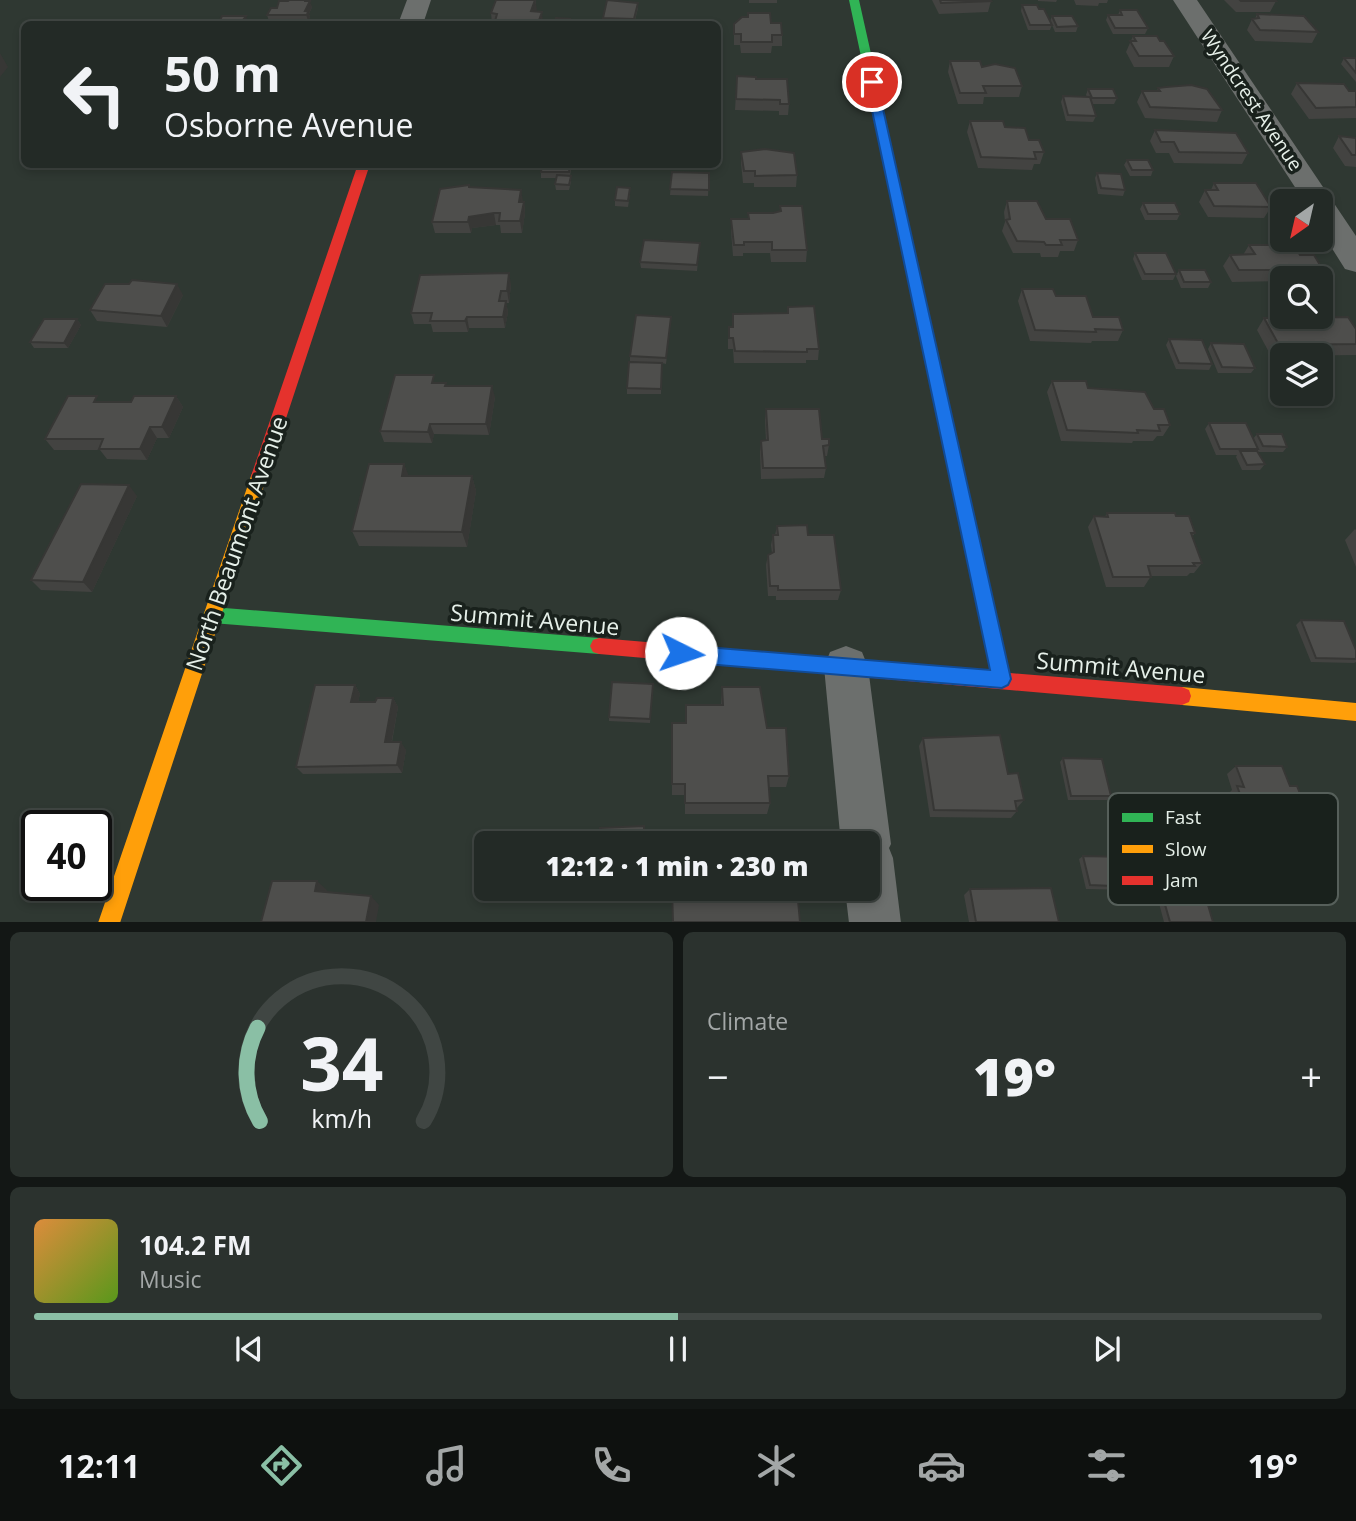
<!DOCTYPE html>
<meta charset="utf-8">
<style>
body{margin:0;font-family:"Open Sans",sans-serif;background:#2b322e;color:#f1f3f6;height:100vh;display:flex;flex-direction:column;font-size:26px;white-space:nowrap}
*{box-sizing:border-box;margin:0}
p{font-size:23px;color:#a3a7a7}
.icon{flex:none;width:38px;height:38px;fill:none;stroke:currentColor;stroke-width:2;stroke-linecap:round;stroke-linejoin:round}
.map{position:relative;height:922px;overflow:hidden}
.sheet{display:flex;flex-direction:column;gap:10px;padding:10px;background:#131715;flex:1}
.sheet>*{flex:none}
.hud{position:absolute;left:21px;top:21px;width:700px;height:147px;border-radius:10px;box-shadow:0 4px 10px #0003,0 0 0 2px #404643;background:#232a26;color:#f1f3f6;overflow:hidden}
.needle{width:46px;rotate:214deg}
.buttons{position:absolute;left:1270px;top:189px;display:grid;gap:14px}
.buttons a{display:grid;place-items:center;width:63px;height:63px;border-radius:10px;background:#232a26;box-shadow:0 4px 10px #0003,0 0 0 2px #404643;font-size:35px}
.speed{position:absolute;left:21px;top:810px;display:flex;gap:14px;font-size:35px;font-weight:700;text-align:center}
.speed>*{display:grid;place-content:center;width:91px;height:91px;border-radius:50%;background:#232a26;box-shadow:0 4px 10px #0003,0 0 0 2px #404643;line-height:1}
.speed .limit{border:4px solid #111;border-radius:10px;background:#fff;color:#111}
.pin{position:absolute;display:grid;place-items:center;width:60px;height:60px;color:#fff;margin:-30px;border:4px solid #fff;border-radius:50%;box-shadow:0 2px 7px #0007}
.me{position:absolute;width:77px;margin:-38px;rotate:94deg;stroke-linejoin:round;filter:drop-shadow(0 0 5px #0008)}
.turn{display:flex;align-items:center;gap:24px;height:147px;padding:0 28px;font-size:32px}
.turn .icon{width:91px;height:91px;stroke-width:2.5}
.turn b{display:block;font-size:49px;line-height:60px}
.big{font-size:52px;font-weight:800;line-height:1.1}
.sheet .card{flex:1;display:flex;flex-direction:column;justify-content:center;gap:10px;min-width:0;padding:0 24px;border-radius:10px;background:#2b322e}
.sheet .dial{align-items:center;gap:0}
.dial svg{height:182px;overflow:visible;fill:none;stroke:#404643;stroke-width:7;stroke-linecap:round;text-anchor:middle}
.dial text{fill:#f1f3f6;stroke:none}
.song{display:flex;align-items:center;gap:21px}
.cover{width:84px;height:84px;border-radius:10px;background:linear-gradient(135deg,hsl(30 70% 55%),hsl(90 70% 35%))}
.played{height:7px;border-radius:4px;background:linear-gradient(90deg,#8abfa5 50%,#404643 50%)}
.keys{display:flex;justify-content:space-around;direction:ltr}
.heat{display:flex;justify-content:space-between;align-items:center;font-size:38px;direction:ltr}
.sheet .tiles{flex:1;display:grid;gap:10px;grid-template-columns:1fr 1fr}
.card:last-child{grid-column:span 2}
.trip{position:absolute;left:474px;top:831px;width:406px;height:70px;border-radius:10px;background:#232a26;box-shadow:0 4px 10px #0003,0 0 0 2px #404643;font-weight:800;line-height:70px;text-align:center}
.menu{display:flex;height:112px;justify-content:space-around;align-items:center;background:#0e110f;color:#a3a7a7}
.menu .icon{width:49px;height:49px}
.menu .active{color:#8abfa5}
.menu b{font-size:32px;color:#f1f3f6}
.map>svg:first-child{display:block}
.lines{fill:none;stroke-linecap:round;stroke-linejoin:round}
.street{fill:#6c6f6d;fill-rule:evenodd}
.fast{fill:#30b455;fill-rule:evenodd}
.slow{fill:#ff9f0a;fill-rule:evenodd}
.jam{fill:#e5322d;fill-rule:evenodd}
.wall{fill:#434341}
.shaded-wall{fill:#373735}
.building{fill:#4e4e4c;stroke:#373735;stroke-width:2}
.route{fill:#1a73e8;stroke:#114b97;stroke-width:2}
.labels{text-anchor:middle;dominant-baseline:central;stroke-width:7;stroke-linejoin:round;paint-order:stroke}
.far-street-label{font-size:19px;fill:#e6f0e9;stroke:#19211c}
.street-label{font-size:23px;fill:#e6f0e9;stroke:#19211c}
.key{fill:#19211c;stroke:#565f5a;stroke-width:2}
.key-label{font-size:19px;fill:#e6f0e9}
</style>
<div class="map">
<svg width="1356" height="923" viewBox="0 0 1356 923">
<rect width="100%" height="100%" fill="#2f3832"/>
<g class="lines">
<path class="street" d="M407,0H431L423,24H398Z
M1173,0H1197L1356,236V272L1345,269L1321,231V201H1304Z
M846,646L862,652L868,667L891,844L889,848L893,858L901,923H849L845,889H868V844H841L824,667L830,652Z"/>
<path class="fast" d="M849,0H859L980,541L978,546L972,548L966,546L964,541Z
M212,607L599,638L605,640L608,646L605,652L599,654L212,623L206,621L203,615L206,609Z"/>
<path class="slow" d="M259,470L265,472L267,476L120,923H98L251,476L253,472Z
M1182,687L1356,703V721L1182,705L1175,702L1173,696L1175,690Z"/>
<path class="jam" d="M358,164H370L267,476L265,480H253L251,476Z
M972,534L978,536L980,541L1010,673L1182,687L1189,690L1191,696L1189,702L1182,705L599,654L593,652L590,646L593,640L599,638L991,671L964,541L966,536Z"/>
</g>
<path class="wall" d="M308,0L312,7L309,14L310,17L308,21H269L267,15L277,8Z
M496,0H536V11L543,22L542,24H492L491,13Z
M749,0H777V3H749Z
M932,0H990L991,1L988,12L939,14Z
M1038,0H1057L1056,2L1038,1Z
M1074,0H1108L1107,3H1099L1098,6L1076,5Z
M1224,0H1275L1276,1L1270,12H1236Z
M638,3V8L634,24L603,23V18Z
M1022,5L1039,9L1050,21L1052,16L1078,26L1076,32H1055L1052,25L1050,30H1028L1021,11Z
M1120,10L1148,28L1145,34H1113L1106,20L1108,15H1118Z
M1257,14L1318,32L1312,43L1255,41L1247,30L1252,19H1255Z
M771,23L782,35V46H772L771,53H741L740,45H734V24Z
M1133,36L1160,41L1174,56L1169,67H1134L1126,52Z
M1344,58H1356V82L1341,64Z
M950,61L982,67L1022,86L1019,97H984L983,104H958L948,72Z
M737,76L756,79L789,104L788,115H779V111L735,110Z
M1297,83L1356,91V118L1309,119L1291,94Z
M1158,88L1222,110L1217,122L1145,118L1137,102L1142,91H1157Z
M1088,89L1117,98L1114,104H1092L1096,116L1093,122L1066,121L1061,102L1063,96L1087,97L1086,95Z
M970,121L1005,127L1044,152L1040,164H1034L1032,170L978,168L967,132Z
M1155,130L1248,153L1242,164L1174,163L1169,153H1156L1150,141Z
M1339,136L1356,138V167L1345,166L1333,148Z
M741,152L797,175L796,187H754V183H743L741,163Z
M1127,160L1153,170L1151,176H1130L1124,165Z
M572,164L570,176L571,182L569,190H556L555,184L557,178H541V172Z
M672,172L709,173L708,196L670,195Z
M1097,173L1125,190L1123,196L1098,194L1095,178Z
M1214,183L1271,207L1264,218L1208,217L1199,202L1205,190H1211Z
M469,187L524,202L525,213L522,233H501L500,225H496L472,228L471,233H435L432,222Z
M630,194L628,207L615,206V200Z
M1007,201L1046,219L1078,240L1074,251H1060L1058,257H1041L1040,253H1013L1002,231L1005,222L1004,212Z
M1143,203L1180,214L1177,220H1145L1140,209Z
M780,206L807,250L806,262H771L770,253H743V256H733L731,231V219H748V213H773L780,211Z
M700,243L697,271L641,268L640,262Z
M1249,245L1300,255L1323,270L1317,278H1283V281L1232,282L1223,266L1230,255H1243Z
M1135,253L1176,274L1173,280H1142L1133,259Z
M1179,270L1211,282L1208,288H1181L1176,276Z
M511,284L509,303H506L508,312L505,328H469L468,332H433L431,324H414L411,313Z
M1022,289L1056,296L1093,317L1123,330L1118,341H1092L1091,343L1030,341L1018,301Z
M183,295L167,327L97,321L90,310Z
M788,307L819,349L818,360H806V363H734L733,349H728V338L729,327H732L733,314L787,313Z
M671,317L666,364L662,363L661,394H627V388L648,363L630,361V356Z
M1264,318L1356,344V355L1271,356L1257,330Z
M77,319L81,325L68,348H34L30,342Z
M1169,339L1212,364L1209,370L1176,369L1166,345Z
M1211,343L1255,368L1251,373H1218L1208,349Z
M1052,381L1088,388L1154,409L1170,425L1163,436H1157L1153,441H1133L1132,443L1061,441L1047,392Z
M436,383L495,397L489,435L434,434L432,443L384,442L380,431Z
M176,396L183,407L169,438H157L147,460L107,459L100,450H54L45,439L101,402H131Z
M766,409L822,439L829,445L827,456H825L826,468L824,478L761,479L760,452L761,441H766L765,420Z
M1209,423L1253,439L1257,434L1287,447L1283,452H1258V450L1257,451L1265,464L1260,470H1242L1236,457L1237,455H1216L1205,429Z
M404,464L408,476H472L476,491L467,547L359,546L352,531Z
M137,496L92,592L41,590L31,580Z
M1107,513L1176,516L1195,533L1192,537L1202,563L1194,573H1190L1187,576H1151L1144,587H1106L1088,527L1094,516L1105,517Z
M777,526L808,535L841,590L838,600H776V596H768L766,565L768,555L772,553L771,545L773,535H775Z
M1355,529L1356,530V567L1345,540Z
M1301,620L1356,650V662L1354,663L1311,662L1296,625Z
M355,685L360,694L358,702H375L393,698L398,707L392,742L406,750L402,773L303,774L296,767Z
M722,687L767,728L789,776L786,787H769L770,803L767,814H685V795H672V723H686L721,705Z
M653,689L650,723L609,721V717Z
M923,738L1008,774L1024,800L1017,808V811L1011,818L930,817L919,746Z
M1063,758L1111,796L1107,800H1068L1060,762Z
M1236,766L1290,786L1325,857L1313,864H1253L1247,846L1238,847L1233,833L1240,828L1228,794L1232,790L1227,774Z
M1083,856L1135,887L1131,890L1086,889L1079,859Z
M1156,873L1213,922H1164L1152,877Z
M970,889L1059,922H969L964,895Z"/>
<path class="shaded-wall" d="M535,0L537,9L533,22L531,11Z
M310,1L312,7L309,14L310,17L308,21L305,11Z
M542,12L543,22L542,24H538Z
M246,16L248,22L246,24H240Z
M0,53L8,67L0,77Z
M521,190L523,201L521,213L519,202Z
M524,202L525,213L522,233L520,221Z
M494,213L496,225L472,228L471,233L468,222L469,217Z
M509,273L511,284L509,303L507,291Z
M177,284L183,295L167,327L161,316Z
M506,301L508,312L505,328L503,317Z
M467,317L469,328L468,332L465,321Z
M77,319L81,325L68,348L64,343Z
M492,386L495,397L489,435L486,424Z
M176,396L183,407L169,438L162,427Z
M430,424L434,434L432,443L428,432Z
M150,427L157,438L147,460L140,449Z
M404,464L410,479L402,476Z
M472,476L476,491L467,547L462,532Z
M129,485L137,496L92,592L83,582Z
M355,685L360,694L356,711L351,702Z
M393,698L398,707L390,750L385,742Z
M401,742L406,750L402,773L397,765Z
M317,881L327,890L325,900L315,891Z
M371,896L379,905L376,922H366Z"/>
<path class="building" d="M289,0H305V1H310L305,11H308L307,15H267L271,8H277L279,1H288Z
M496,0H535L531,11L542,12L538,23L495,21L497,14L491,13Z
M607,0L638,3L634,19L603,18Z
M940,0H990L991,1L941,3Z
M1240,0H1275L1276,1H1241Z
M1022,5H1037L1039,9H1044L1052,25H1030Z
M1120,10H1137L1148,28H1115L1108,15H1122Z
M748,13H770L771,23H781L782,35H772V42H741V34H734V24L742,17H748Z
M1257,14L1304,16L1318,32L1260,30L1252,19L1259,18Z
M222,16H246L240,24H218Z
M1052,16H1072L1078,26L1057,27Z
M556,18L570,19L568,24L555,23Z
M1133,36H1157L1160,41H1164L1174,56H1139L1130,41H1136Z
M1344,58H1356V73Z
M950,61H980L982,67L995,64L1015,68L1022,86H983L986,93H960Z
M737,76L756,77V79H787L789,104H780V100L736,99Z
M1297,83L1344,84L1349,91H1356V107L1316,108Z
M1191,85L1207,89L1222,110L1150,107L1142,91H1160L1158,88L1166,87Z
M1088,89H1113L1117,98H1092Z
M1063,96L1090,97L1096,116L1068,115Z
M970,121H1003L1005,127L1025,128L1029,140H1039L1044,152H1034L1036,159L981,157Z
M1155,130L1236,133L1248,153L1179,152L1174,142H1161Z
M1339,136L1356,138V155H1352Z
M765,149L794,153L797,175L755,176V171H744L741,152Z
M1127,160H1148L1153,170H1132Z
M542,164H570L569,172H541Z
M672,172L709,173V190L670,189Z
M1097,173L1121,174L1125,190L1101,188Z
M557,175L571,176L569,185L555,184Z
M1214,183H1256L1271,207L1214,206L1205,190H1218Z
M469,185V187L521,190L519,202H524L520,221H499L500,213H494L469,217L468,222H432L440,189Z
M617,187L630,188L628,201L615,200Z
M1007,201H1037L1046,219H1070L1078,240H1060L1062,245H1046L1044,242L1017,241L1006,220L1010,219Z
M1143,203H1175L1180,214H1148Z
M780,206H802L807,250H772V242H744V245H734L731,219H749L748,213H773L781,211Z
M644,240L700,243L697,265L640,262Z
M1249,245H1294L1300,255H1314L1323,270H1239L1230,255L1255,254Z
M1135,253H1166L1176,274H1145Z
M1179,270H1205L1211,282H1184Z
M509,273L507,291H501L499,301H506L503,317H467L465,321H430L432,313H411L420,275Z
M132,280L177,284L161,316L90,310L105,284H129Z
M1022,289H1053L1056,296H1086L1093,317H1119L1123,330L1095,329L1096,332L1035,330Z
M814,306L819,349H807V352L735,351L733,338H729V327H733V314L788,313V307Z
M636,315L671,317L666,358L630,356Z
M1348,317L1356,329V344L1279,345L1264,318Z
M44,319H77L64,343L30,342Z
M1169,339L1202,340L1212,364L1179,363Z
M1211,343L1244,344L1255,368L1222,367Z
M629,362L662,363L661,389L627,388Z
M395,375H434L432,383H446L445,386H492L486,424H430L428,432L380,431Z
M1052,381H1086L1088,388L1145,392L1154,409H1164L1170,425H1158L1160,431L1137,430L1138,433L1067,430Z
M68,396H97L94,402H131L134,396H176L162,427H150L140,449H99L103,439H45Z
M766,409H819L822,439H829V445L823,446L826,468H763L761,441L768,440Z
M1209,423H1246L1258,449H1220Z
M1257,434H1282L1287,447L1263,446Z
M1240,451H1257L1265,464L1247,465Z
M369,464H404L402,476H472L462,532L352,531Z
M81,484L129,485L83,582L31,580Z
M1107,513H1175L1176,516H1189L1195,533H1191L1202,563H1193L1195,566H1148L1151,577H1113L1094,516L1108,517Z
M807,525L808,535H834L841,590H778V586H770L768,555L774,552L773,535H778L777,526Z
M1301,620L1344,621L1356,650V659L1316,658Z
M612,682L653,684L650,719L609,717Z
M315,685H355L351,702H375L377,698H393L385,742H401L397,765L296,767Z
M722,687H760L767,728H786L789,776H768L770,803H685V784H672V723H686V705H723Z
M1000,735L1008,774L1018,773L1024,800L1015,801L1017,811L934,810L923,738Z
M1063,758L1102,759L1111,796H1071Z
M1236,766H1282L1290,786H1297L1325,857H1264L1258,839L1248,840L1243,825L1252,826L1237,786L1244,787Z
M644,826V844H599L600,828Z
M726,830H768L769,844H726Z
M1083,856L1127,857L1135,887L1090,885Z
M1156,873L1199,874L1213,922H1170Z
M272,881H317L315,891L371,896L366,922H261Z
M1051,888L1059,922H976L970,889Z
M672,889H797L800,922H673Z"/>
<path class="route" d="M872,78L877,82L1011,679L1008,685L1002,688L681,662L674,659L671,653L674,648L681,645L990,670L866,82Z"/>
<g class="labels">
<g class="far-street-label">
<text transform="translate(1252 100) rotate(56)">Wyndcrest Avenue</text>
</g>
<g class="street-label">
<text transform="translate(236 543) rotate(-71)">North Beaumont Avenue</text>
<text transform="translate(535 619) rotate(5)">Summit Avenue</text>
<text transform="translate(1121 667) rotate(5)">Summit Avenue</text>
</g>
</g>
<rect x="1108" y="793" width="230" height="112" rx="10" class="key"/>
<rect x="1122" y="813" width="31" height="9" fill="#30b455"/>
<rect x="1122" y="845" width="31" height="8" fill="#ff9f0a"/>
<rect x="1122" y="876" width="31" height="9" fill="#e5322d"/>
<g class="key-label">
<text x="1165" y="824">Fast</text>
<text x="1165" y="856">Slow</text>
<text x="1165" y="887">Jam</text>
</g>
</svg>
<div class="buttons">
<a><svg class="needle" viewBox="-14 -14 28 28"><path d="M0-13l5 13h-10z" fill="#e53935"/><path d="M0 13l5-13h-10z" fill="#a3a7a7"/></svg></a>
<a><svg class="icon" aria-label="search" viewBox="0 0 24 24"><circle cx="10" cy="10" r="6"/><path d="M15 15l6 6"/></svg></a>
<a><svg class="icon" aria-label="layers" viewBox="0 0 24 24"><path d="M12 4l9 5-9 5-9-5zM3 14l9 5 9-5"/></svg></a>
</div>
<div class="speed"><div class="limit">40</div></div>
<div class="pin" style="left:872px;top:82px;background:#d93025"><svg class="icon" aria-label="arrive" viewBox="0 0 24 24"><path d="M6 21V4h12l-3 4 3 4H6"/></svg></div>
<svg class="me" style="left:681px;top:653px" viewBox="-20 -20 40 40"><circle r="19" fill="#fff"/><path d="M0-13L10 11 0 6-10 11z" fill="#1a73e8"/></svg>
<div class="trip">12:12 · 1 min · 230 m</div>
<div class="hud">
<div class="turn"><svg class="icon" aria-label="left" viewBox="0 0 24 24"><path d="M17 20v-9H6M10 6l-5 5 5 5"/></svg><div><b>50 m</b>Osborne Avenue</div></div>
</div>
</div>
<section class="sheet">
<div class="tiles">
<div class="card dial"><svg viewBox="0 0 100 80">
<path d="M14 69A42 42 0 1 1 86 69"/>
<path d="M14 69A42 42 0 0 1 13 28" stroke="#8abfa5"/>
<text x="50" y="56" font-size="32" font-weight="700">34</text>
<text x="50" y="72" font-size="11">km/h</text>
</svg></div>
<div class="card"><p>Climate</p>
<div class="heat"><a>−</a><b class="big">19°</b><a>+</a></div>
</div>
<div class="card">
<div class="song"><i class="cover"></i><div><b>104.2 FM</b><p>Music</p></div></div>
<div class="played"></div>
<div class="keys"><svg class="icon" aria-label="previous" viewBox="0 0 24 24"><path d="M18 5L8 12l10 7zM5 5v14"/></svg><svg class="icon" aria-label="pause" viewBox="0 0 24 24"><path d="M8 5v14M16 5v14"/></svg><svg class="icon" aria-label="next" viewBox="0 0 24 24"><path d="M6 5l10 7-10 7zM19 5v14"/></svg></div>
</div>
</div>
</section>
<nav class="menu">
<b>12:11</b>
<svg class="icon active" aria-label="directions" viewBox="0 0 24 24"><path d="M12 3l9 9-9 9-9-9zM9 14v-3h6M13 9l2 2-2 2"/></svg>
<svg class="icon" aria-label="music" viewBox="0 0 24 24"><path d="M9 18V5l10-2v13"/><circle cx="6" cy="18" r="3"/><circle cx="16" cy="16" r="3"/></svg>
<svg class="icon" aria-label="phone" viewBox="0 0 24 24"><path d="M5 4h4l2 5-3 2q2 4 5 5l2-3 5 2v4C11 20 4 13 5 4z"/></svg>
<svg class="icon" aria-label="climate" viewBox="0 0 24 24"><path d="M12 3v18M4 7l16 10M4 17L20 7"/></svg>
<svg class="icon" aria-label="car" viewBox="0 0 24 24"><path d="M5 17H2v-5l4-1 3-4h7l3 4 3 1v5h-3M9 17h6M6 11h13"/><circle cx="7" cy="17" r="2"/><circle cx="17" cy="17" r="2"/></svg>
<svg class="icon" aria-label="filters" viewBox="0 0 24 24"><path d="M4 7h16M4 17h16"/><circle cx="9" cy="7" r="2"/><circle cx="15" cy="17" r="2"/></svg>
<b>19°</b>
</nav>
